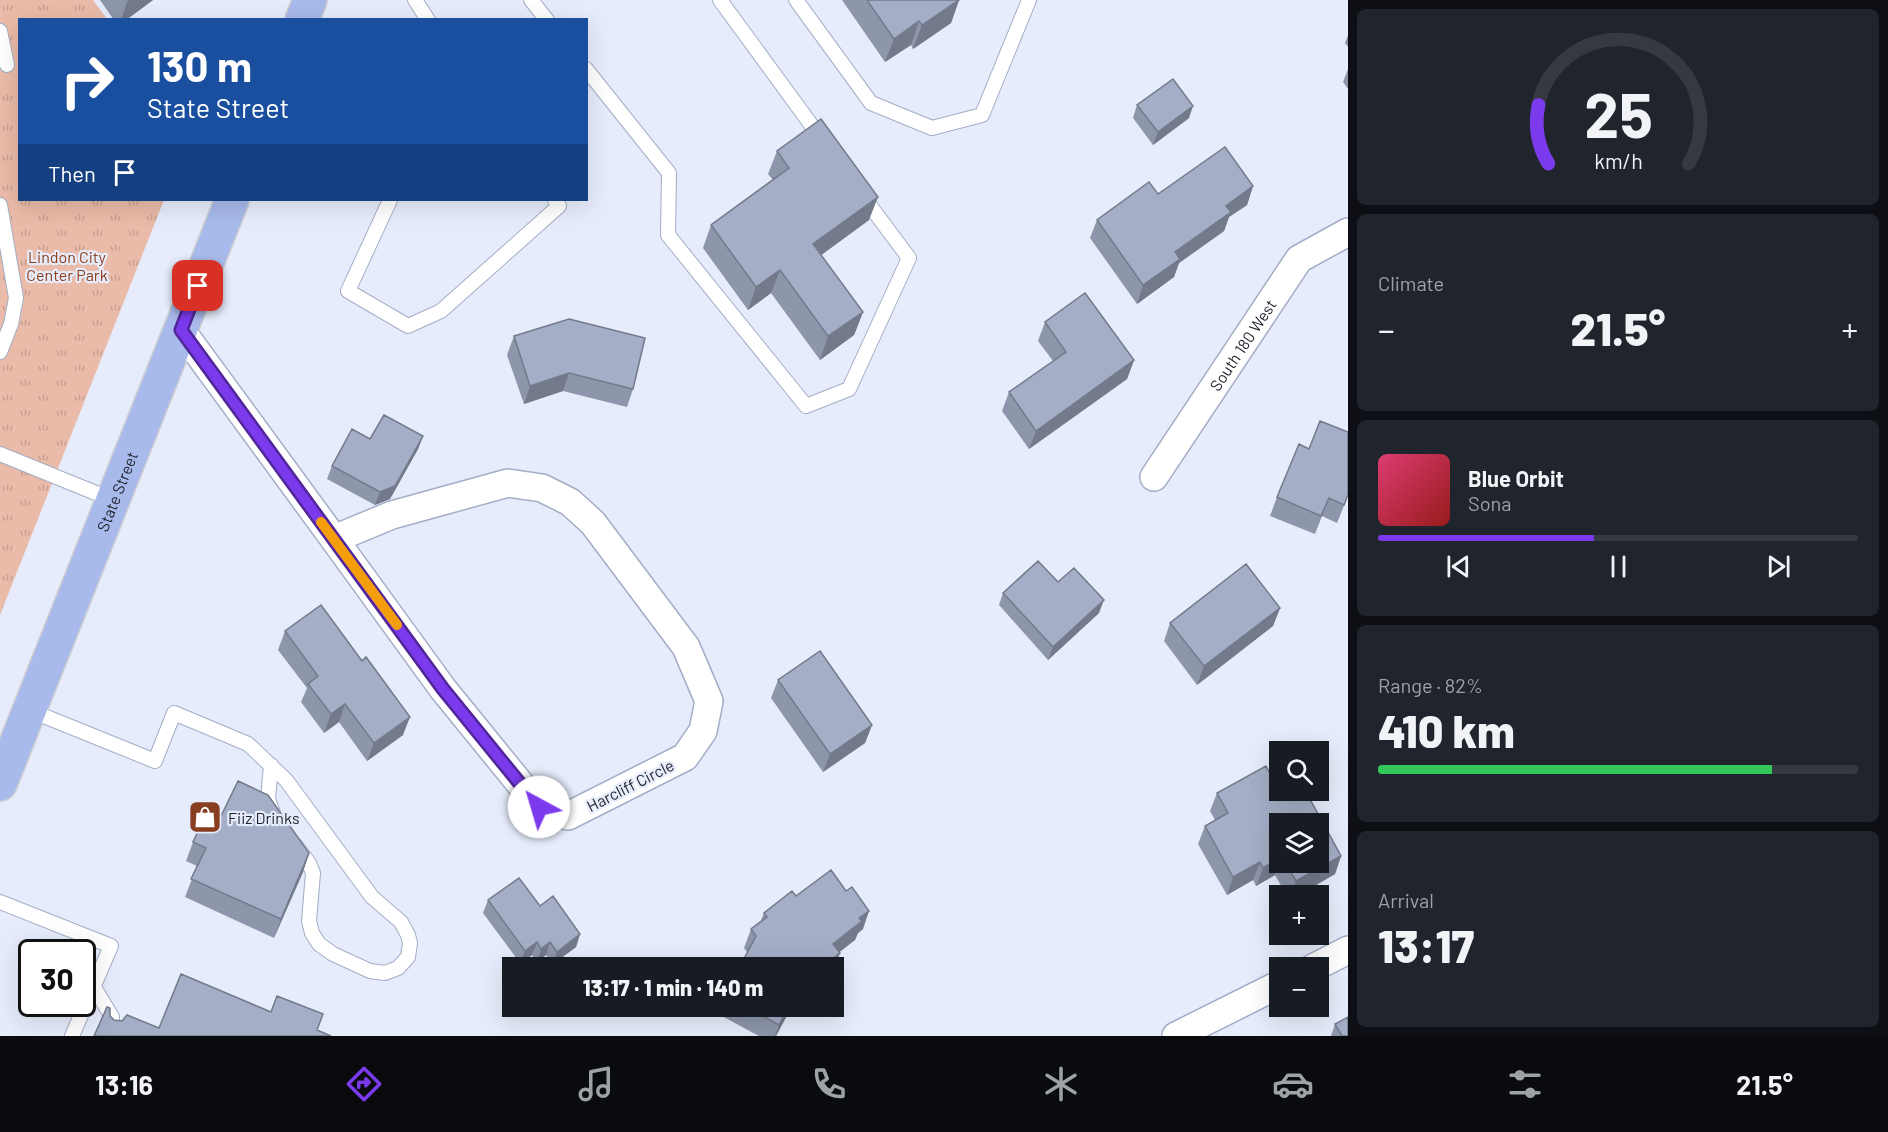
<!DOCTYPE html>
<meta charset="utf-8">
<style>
body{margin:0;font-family:Barlow,sans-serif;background:#20242c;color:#f1f3f6;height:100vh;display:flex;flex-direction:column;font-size:22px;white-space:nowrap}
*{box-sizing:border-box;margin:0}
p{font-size:20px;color:#9ea1a6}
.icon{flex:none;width:33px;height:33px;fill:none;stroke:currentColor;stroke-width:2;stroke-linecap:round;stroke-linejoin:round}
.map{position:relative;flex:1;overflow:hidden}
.side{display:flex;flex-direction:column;gap:9px;padding:9px;background:#0d0f14;width:540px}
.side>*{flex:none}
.hud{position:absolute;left:18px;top:18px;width:570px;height:183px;border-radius:0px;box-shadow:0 6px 24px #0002;background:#1a4fa0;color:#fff;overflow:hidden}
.buttons{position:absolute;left:1269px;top:741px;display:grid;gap:12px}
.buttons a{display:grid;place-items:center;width:60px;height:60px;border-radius:0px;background:#171b24;box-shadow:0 6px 24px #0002;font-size:30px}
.speed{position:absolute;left:18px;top:939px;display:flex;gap:12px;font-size:30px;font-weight:700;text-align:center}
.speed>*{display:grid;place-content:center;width:78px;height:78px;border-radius:50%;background:#171b24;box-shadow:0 6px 24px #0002;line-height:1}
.speed .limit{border:3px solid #111;border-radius:9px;background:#fff;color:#111}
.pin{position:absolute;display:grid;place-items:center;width:51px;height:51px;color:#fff;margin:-26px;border-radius:12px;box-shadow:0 3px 9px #0006}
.me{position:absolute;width:66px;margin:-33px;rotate:321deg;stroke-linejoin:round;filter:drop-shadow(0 0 4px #0008)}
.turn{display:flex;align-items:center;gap:21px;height:126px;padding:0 30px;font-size:27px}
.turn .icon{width:78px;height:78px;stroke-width:2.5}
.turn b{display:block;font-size:42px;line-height:51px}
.then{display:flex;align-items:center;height:57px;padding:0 30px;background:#0003;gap:12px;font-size:22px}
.big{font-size:45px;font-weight:800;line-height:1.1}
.side .widget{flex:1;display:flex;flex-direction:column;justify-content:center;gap:9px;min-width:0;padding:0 21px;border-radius:9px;background:#20242c}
.side .dial{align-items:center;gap:0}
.dial svg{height:156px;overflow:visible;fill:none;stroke:#363941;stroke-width:7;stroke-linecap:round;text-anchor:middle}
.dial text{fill:#f1f3f6;stroke:none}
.song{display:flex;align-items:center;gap:18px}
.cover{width:72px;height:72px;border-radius:9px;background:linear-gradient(135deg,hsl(340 70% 55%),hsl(0 70% 35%))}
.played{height:6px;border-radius:3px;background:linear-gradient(90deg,#7c3aed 45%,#363941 45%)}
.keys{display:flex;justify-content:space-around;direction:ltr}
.heat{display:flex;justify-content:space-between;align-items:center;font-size:33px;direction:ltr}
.charge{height:9px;border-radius:4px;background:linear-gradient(90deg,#34c759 82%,#363941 0)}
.trip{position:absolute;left:502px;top:957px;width:342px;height:60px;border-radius:0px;background:#171b24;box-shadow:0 6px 24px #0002;font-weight:800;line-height:60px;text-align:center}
.tab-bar{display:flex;height:96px;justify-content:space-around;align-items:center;background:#090b0e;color:#9ea1a6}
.tab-bar .icon{width:42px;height:42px}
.tab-bar .on{color:#7c3aed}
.tab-bar b{font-size:27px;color:#f1f3f6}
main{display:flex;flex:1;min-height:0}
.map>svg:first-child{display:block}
.grass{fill:url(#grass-tufts)}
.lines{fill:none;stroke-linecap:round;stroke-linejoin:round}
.lane-casing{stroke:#a3adc5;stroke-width:16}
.street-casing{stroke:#a3adc5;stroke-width:30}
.primary-casing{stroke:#ceced0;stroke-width:36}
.lane{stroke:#fff;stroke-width:14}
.street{stroke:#fff;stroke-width:27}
.primary{stroke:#a8baeb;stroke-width:33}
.wall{fill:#8d96aa;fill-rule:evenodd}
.shaded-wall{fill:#737a8b}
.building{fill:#a4aec6;stroke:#737a8b;stroke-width:1.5}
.route-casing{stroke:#51269a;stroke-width:15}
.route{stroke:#7c3aed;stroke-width:10}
.slow{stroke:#f59e0b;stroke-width:10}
.labels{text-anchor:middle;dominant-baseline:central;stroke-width:4.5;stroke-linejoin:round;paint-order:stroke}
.park-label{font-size:16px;fill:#8d3d16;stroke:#e6ecfb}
.street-label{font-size:16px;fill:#1e212a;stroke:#e6ecfb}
.poi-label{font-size:16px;fill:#1e212a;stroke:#e6ecfb;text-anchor:start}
</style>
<main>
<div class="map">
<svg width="1348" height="1036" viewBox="0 0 1348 1036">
<defs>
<pattern id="grass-tufts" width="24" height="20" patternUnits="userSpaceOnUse" patternTransform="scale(1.5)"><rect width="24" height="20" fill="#eabba8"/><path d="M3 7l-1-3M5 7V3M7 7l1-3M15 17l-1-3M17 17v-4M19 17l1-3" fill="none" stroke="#c8a091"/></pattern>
</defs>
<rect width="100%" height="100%" fill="#e6ecfb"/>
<path class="grass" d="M0,0H93L107,19L20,20V200H164L0,615Z"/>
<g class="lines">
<g class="lane-casing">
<path id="lane" d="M415,0L428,20
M531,0L547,20
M720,0L823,141
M796,0L871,103L932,128L982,115L1029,0
M0,31L7,65
M586,69L669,173L668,235L806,406L849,389L909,258L862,195
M390,200L348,291L408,326L441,311L559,206L555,200
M0,205L16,298L11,324L0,352
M0,454L113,500
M29,710L155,761L174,713L248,744L286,780L372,897L401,922L408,935L410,943L408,957L398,968L385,973L370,971L333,954L319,944L312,933L309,921L313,873L309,863L296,846
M271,765L268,799L273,813
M0,902L111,946L72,1036
M94,987L112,1017L111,1034"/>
</g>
<g class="street-casing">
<g id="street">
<path d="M181,330L334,539"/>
<path id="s1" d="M1154,477L1299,259L1348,232"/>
<path d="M508,483L542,488L570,502L593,523L686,647L709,701L703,731L685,757L568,816L539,807L443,689L334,539L392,515Z"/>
<path d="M1313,968L1348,950"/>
<path d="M1176,1036L1280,984"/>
</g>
</g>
<g class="primary-casing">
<g id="primary">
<path d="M302,20L310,0"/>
<path id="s2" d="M0,784L232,200"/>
</g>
</g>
<use href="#lane" class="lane"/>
<use href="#street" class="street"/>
<use href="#primary" class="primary"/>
</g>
<path class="wall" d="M100,0H153L126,20H114Z
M842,0H959L951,23L913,49L911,45L885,62Z
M1348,35V47L1345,43Z
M1348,69V89L1343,82Z
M1137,105L1189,118L1153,145L1133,118Z
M777,151L869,220L821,255L863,312L854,335L820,360L771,293L748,310L703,248L711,225L773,180L768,174Z
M1253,186L1247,205L1229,217L1224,231L1179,263L1174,277L1137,304L1090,238L1097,220L1158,194Z
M1045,322L1134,360L1127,379L1029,449L1002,411L1009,392L1053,361L1038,341Z
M514,336L633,389L627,407L563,391L524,404L507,355Z
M1348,432V496L1337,523L1322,516L1315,534L1270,516L1277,497L1309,449Z
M423,436L418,449L390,499L375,505L327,479L332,466L370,439Z
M1058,582L1099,613L1048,660L999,605L1003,593Z
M1280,608L1273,626L1197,685L1164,641L1170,623Z
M285,631L403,735L367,761L339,722L324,733L301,702L307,688L278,650Z
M778,680L872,725L865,743L823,772L771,698Z
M1280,792L1341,856L1335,874L1297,896H1287L1275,875L1256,886L1253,880L1227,895L1198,844L1205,826L1215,820L1210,811L1217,793ZM1280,824L1318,862H1280Z
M193,842L309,853L303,872L274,938L185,897L197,866L186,861Z
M796,896L863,929L858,933L855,940L747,952L744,948L751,929L760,923L764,913Z
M488,900L540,906L580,934L576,947L553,964L546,955L537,962L532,955L520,963L483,913Z
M721,1006H792L776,1036H759L718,1014Z
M1335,1024L1348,1036H1331Z"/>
<path class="shaded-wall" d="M129,0H153L126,20H121L127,2Z
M959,0L951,23L913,49L922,25Z
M919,21L911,45L885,62L894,39Z
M1193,106L1189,118L1153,145L1158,132Z
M1253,186L1247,205L1229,217L1224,231L1179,263L1174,277L1137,304L1143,285L1175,252L1226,206Z
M878,197L869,220L805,267L813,244Z
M780,270L771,293L748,310L756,287Z
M863,312L854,335L820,360L828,336Z
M1134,360L1127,379L1029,449L1036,431Z
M569,373L563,391L524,404L530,386Z
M423,436L418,449L390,499L375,505L380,492Z
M1104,600L1099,613L1048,660L1053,647Z
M1280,608L1273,626L1197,685L1204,666Z
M345,704L339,722L324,733L331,714Z
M410,717L403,735L367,761L374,743Z
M872,725L865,743L823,772L830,754Z
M309,853L303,872L274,938L281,919Z
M1341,856L1335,874L1297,896H1291L1296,881Z
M1280,858V862L1275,875L1256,886L1263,868Z
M1260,862L1253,880L1227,895L1233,877Z
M869,911L863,929L858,933L855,940L827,962L833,944L859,918Z
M580,934L576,947L553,964L557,952Z
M537,942L532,955L520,963L525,951Z
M550,942L546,955L537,962L541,949Z
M840,953L834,970V968H821Z
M789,1006H792L776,1036H775L779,1025Z"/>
<path class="building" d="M867,0H959L922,25L919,21L894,39Z
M1173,79L1193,106L1158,132L1137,105Z
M821,119L878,197L813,244L863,312L828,336L780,270L756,287L711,225L789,168L777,151Z
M1225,147L1253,186L1226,206L1231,212L1175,252L1180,259L1143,285L1097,220L1149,182L1158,194Z
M1085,293L1134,360L1036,431L1009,392L1066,352L1045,322Z
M569,319L645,338L633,389L569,373L530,386L514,336Z
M384,415L423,436L395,486L380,492L332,466L352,429L370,439Z
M1320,421L1348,432V494L1344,505L1329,498L1321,516L1277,497L1299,444L1309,449Z
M1038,561L1058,582L1074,568L1104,600L1053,647L1003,593Z
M1246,564L1280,608L1204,666L1170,623Z
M321,605L362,661L366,657L410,717L374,743L345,704L331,714L308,684L318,676L285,631Z
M820,651L872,725L830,754L778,680Z
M1266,766L1280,792L1284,790H1305L1341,856L1296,881L1285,862H1318V824H1280V858L1263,868L1260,862L1233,877L1205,826L1228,813L1217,793Z
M238,781L268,795L309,853L281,919L191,879L206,848L193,842L208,810L221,816Z
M831,870L846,891L852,887L869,911L859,918L862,921L833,944L840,953L821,968H739L756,936L751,929L767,917L764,913L792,891L796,896Z
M519,878L540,906L553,896L580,934L557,952L550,942L541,949L537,942L525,951L488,900Z
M181,974L271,1012L277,996L323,1014L317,1030L331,1036H94L107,1007L110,1008V1016L114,1020L122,1021L127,1015L159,1028Z
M745,1006H789L779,1025Z
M1348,1017V1036H1342L1335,1024Z"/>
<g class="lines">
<g class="route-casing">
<path id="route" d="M198,286L181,330L443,689L539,807"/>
</g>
<use href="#route" class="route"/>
<path class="slow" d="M321,522L397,625"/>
</g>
<defs>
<g id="shop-square" transform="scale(1.725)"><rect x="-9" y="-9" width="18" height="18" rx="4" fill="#873f1f" stroke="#e6ecfb"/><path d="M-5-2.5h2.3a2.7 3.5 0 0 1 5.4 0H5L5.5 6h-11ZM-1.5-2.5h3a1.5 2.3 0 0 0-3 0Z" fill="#fff"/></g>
</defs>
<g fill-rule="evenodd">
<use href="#shop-square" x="205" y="817"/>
</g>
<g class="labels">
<g class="park-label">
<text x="67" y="256">Lindon City<tspan x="67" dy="18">Center Park</tspan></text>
</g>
<g class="street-label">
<text stroke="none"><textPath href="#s1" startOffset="159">South 180 West</textPath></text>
<text stroke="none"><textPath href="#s2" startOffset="315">State Street</textPath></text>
<text transform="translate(630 785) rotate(-27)">Harcliff Circle</text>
</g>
<g class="poi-label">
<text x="228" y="817">Fiiz Drinks</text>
</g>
</g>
</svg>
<div class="buttons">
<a><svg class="icon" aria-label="search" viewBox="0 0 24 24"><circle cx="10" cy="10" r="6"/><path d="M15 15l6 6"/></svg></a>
<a><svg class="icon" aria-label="layers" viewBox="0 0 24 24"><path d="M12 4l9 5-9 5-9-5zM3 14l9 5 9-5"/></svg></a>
<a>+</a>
<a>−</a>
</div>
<div class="speed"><div class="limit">30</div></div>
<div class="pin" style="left:198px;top:286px;background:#d93025"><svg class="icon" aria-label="arrive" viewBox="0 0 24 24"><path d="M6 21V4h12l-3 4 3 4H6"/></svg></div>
<svg class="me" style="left:539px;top:807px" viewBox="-20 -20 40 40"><circle r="19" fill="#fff"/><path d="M0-13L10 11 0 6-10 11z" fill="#7c3aed"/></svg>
<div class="trip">13:17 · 1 min · 140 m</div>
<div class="hud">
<div class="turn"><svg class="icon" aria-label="right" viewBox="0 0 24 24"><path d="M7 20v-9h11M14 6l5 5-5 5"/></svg><div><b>130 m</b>State Street</div></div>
<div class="then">Then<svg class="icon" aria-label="arrive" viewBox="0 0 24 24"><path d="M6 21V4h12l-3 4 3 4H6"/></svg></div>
</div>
</div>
<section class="side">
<div class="widget dial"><svg viewBox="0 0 100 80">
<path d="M14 69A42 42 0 1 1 86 69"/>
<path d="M14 69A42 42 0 0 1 9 39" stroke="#7c3aed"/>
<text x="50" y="56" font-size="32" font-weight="700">25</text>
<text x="50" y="72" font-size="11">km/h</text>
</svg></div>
<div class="widget"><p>Climate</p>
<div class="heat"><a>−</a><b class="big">21.5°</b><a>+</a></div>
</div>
<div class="widget">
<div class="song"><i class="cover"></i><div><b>Blue Orbit</b><p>Sona</p></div></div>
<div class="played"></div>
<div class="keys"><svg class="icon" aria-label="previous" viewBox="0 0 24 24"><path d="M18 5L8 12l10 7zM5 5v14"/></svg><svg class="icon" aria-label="pause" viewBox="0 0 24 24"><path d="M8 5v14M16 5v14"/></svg><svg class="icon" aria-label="next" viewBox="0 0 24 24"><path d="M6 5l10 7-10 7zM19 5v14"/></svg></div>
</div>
<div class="widget"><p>Range · 82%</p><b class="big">410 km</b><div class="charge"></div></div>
<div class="widget"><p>Arrival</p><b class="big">13:17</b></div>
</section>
</main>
<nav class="tab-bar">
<b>13:16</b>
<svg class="icon on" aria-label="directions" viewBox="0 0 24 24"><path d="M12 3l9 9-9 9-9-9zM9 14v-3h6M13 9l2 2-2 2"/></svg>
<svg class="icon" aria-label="music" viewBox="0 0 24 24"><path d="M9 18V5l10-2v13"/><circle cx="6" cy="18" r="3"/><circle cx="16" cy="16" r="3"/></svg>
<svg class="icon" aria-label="phone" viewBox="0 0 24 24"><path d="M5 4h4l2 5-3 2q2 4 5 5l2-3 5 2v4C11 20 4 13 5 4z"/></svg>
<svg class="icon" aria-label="climate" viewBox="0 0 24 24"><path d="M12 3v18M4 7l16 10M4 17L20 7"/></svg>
<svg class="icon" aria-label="car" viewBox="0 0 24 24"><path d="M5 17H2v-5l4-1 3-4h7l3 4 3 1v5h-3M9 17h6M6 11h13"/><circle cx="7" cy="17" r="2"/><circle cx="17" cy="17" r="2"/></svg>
<svg class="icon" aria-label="filters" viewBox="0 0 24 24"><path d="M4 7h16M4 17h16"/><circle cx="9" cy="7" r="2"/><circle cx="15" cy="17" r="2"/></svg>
<b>21.5°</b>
</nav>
